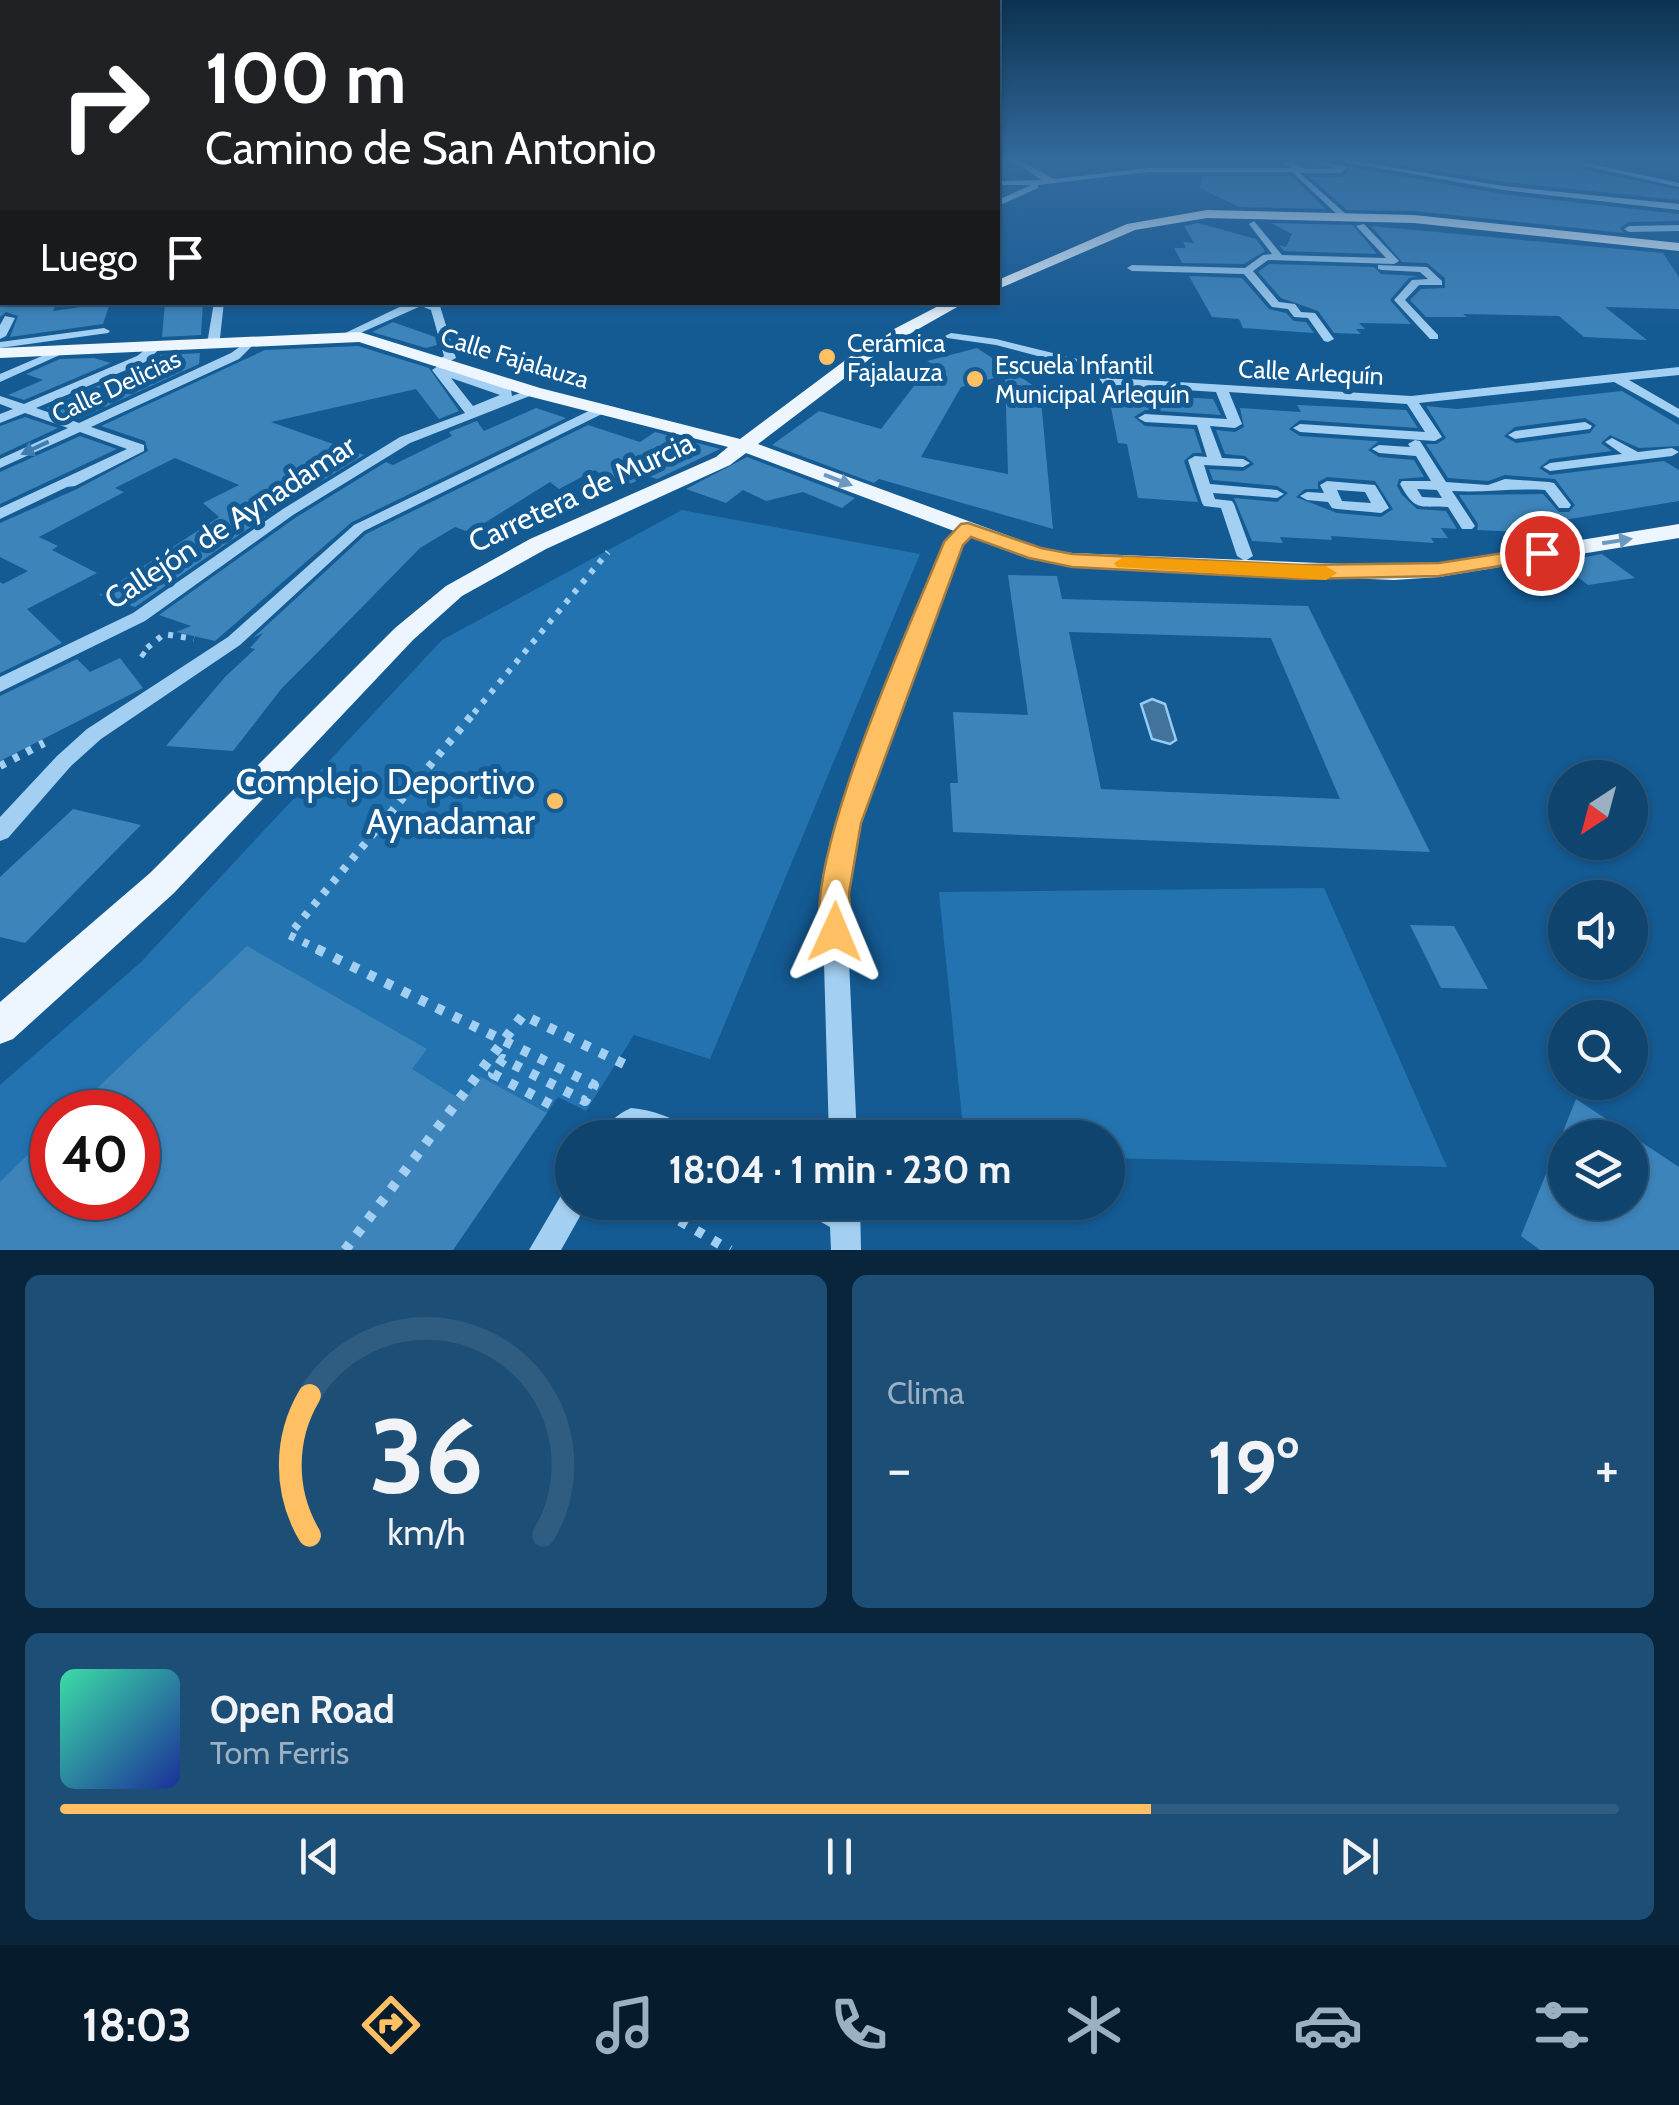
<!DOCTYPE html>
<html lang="es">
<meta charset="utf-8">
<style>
body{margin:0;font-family:Cabin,sans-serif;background:#1d4e76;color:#f1f3f6;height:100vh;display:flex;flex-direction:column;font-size:38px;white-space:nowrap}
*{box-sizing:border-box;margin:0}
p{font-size:32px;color:#9bb0c2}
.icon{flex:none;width:55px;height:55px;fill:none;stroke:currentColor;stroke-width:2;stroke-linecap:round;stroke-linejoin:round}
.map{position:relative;height:1250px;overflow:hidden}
.side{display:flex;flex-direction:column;gap:25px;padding:25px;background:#08253c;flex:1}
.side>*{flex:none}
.banner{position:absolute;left:0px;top:0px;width:1000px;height:305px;box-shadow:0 2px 8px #0004,0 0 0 2px #2f5c81;background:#202124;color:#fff;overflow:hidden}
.needle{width:65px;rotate:216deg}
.fabs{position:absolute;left:1548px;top:760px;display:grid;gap:20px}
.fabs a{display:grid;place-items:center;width:100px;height:100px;border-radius:50%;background:#0f446e;box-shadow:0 2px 8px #0004,0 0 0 2px #2f5c81;font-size:50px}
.speed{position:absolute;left:30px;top:1090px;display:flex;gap:20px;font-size:50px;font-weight:700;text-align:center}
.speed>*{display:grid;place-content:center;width:130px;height:130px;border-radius:50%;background:#0f446e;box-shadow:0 2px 8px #0004,0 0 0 2px #2f5c81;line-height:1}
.speed .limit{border:15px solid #d22;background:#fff;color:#111}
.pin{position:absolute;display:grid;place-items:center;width:85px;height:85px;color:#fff;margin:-42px;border:5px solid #fff;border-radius:50%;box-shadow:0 2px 10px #0007}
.me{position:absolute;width:110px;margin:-55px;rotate:1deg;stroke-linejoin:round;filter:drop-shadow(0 0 8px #0008)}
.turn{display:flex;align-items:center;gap:35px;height:210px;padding:0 40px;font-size:45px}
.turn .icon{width:130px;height:130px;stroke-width:2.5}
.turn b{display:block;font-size:70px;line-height:85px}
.then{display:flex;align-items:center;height:95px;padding:0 40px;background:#0003;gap:20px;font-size:38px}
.big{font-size:75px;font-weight:700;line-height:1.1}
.side .tile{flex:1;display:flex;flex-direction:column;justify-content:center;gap:15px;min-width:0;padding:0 35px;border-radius:15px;background:#1d4e76}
.side .dial{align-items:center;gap:0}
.dial svg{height:260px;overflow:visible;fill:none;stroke:#2f5c81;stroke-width:7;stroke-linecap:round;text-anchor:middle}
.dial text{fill:#f1f3f6;stroke:none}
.song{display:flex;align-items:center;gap:30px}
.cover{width:120px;height:120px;border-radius:15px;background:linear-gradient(135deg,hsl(160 70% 55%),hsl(230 70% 35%))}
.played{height:10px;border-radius:5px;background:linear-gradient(90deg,#ffc063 70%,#2f5c81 70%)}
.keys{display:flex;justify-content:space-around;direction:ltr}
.heat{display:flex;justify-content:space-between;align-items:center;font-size:55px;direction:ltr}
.side .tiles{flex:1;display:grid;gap:25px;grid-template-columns:1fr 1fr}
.tile:last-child{grid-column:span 2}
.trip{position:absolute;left:555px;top:1120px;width:570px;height:100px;border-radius:50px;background:#0f446e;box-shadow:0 2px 8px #0004,0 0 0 2px #2f5c81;font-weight:700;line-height:100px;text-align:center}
.menu{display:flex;height:160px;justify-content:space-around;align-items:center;background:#061b2c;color:#9bb0c2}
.menu .icon{width:70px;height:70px}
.menu .current{color:#ffc063}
.menu b{font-size:45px;color:#f1f3f6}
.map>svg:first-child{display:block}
.green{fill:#2373b0;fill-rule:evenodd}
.water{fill:#41739c;stroke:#95ccf5;stroke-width:2.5}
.building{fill:#3d84bb;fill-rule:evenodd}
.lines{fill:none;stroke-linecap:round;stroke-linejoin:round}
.path-far2{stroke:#a3d0f2;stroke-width:6;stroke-dasharray:5 8;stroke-linecap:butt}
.path-far1{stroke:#a3d0f2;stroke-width:8;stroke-dasharray:6 9;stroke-linecap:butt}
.path{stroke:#a3d0f2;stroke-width:10;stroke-dasharray:8 11;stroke-linecap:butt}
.minor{fill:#a3d0f2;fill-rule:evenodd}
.major{fill:#edf6ff;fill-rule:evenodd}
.oneway{fill:#3f7db0}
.oneway2{fill:#6b98be}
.route{fill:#ffc063;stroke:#a67d40;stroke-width:2.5}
.slow{fill:#f59e0b}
.poi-dot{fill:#ffc063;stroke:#145a93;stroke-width:4}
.labels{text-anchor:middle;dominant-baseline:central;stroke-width:10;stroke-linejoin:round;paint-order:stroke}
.far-poi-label{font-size:25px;fill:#fff;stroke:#145a93;text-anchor:start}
.far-street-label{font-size:25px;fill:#fff;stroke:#145a93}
.street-label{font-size:30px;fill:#fff;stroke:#145a93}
.near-poi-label{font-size:35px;fill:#fff;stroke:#145a93;text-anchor:end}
</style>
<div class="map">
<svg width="1679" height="1250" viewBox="0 0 1679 1250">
<rect width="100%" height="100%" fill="#145a93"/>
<path class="green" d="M682,510L920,554L710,1059L634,1035L586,1111L558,1097L453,1250H0V1085L141,962L442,640ZM52,1112H138V1198H52Z
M1324,888L1447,1167L1108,1158V1138L964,1137L939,892Z"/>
<path class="water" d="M1152,699L1165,704L1176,740L1170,744L1152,739L1141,704Z"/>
<path class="building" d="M1364,159H1551L1554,163L1679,190V200L1504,182Z
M1351,167L1502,194L1679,214V221L1629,222L1620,228L1624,233L1414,211L1347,210L1310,177H1342Z
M1203,176H1291L1326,209L1239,207L1200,188Z
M1198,223L1256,239L1265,251L1244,264L1182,263L1174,248H1186L1183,242L1194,243L1184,226Z
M1271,223L1353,225L1377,254L1284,251L1279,245L1286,247L1292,234Z
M1371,226L1663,253L1679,277V309L1605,307L1647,340L1584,337L1559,316L1463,314L1467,317H1426L1410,300L1421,289L1445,288V278L1427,263L1402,262Z
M1269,264L1374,267L1381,274L1418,276L1409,278L1390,300L1411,324L1359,323L1365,329H1356L1361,334L1334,333L1318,311L1281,298L1258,272Z
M1189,276L1242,278L1269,309L1286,313L1294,321L1306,322L1314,333L1243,328L1239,319L1212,317Z
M0,302H57L53,311L110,303L103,324L10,337L18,316L6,312L0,317Z
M165,302H203L201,335L162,337Z
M393,322L435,337L437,345L426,348L372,332Z
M358,346L429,368L459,411L439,419L416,389L271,422L364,455L281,506L135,607L99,595L219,517L203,503L239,485L175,458L115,488L124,492L39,537L58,546L52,550L97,573L27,609L62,643L0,673V582L3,584L28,571L0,557V523L77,489L148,451L145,441L101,426L265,350Z
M977,348L1040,390L1053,529L879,479L874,483L772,445L819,411L881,429L917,382L903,372L933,365L927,361ZM1005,375L1008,474L921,457L961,387Z
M200,353L199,364L79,419L46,408L146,365L160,359V355Z
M94,358L111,363L24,400L8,395L43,380L26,374L60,359Z
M1622,391L1679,425V446L1639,448L1610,435L1601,443L1612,451L1550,459L1539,468L1550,475L1664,461L1679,470V501L1558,521L1579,537L1535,544L1520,532L1477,530L1478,524L1459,495L1543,494L1559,512H1569L1575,505L1555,479L1505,475L1488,481L1448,478L1426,444H1437L1446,438L1426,406L1457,409ZM1585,418L1596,425L1590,433L1516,443L1504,436L1515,427Z
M1108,393L1213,399L1221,415L1145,410L1134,417L1145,426L1194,429L1202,453H1193L1184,461L1198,502L1138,498L1127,444L1118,443Z
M1297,405L1406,410L1418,428L1300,420L1289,429L1300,436L1405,443L1379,441L1368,450L1379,457L1414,460L1424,477L1399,479L1397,486L1402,495L1417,509L1446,511L1457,529L1441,528L1448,538H1431L1434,543L1331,536L1332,540L1280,537L1283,543L1252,541L1234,498L1277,502L1288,493L1277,486L1213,480L1209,469L1243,471L1254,464L1245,456L1225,454L1216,430L1235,432L1244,427L1240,408L1301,412ZM1327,477L1375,481L1393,509L1381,517L1337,513L1296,497L1305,489H1318V482Z
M536,408L566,418L352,522L215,641L176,632L191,626L159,615L295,518L386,462L393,465L452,436L449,432L477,421L484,431Z
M25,417L58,428L0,455V426Z
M588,425L640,442L655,432L720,449L657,479L648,476L620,488L595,470L559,489L550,482L486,522L466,531L455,527L420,548L314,656L282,688L233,751L166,746L225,677L255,649L250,648L263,633L253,638L366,534Z
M80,436L117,449L0,504V472Z
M747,457L855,498L842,508L803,492L766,501L743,490L726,503L686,489Z
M1602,554L1635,578L1588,585L1558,562Z
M1008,575L1057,576L1062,599L1308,606L1430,852L953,832L950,783H958L953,712L1028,715ZM1069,632L1271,638L1340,799L1101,789Z
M120,658L143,688L0,761V696L77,659L90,672Z
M73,809L141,825L25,943L0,937V877Z
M1410,925L1454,926L1488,989L1441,988Z
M247,946L427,1049L412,1069L463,1101L481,1077L547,1113L453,1250H0V1182L52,1131V1198H138V1112H72Z
M1576,1099L1679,1167V1250H1540L1521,1236ZM1565,1138H1630V1202H1565Z"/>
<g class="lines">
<path class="path-far2" d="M145,656L141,653L164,634L194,639
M474,713L608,552"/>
<path class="path-far1" d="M0,766L44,743
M322,951L289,935L476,710"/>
<path class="path" d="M317,949L594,1085L585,1101L503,1059L493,1074L557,1108
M647,1202L730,1250
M345,1250L523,1015L626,1065"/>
<path class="minor" d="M1009,159H1018L1054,179L1148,168H1292L1283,163V159H1310L1347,167L1342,173H1300L1347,215L1340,217L1292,172H1148L1038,185V188L998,206V200L1031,185H998V181L1042,180ZM1298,161L1339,169H1305L1293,162Z
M1327,159H1343L1503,186L1679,204V210L1503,190Z
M1555,159H1569L1679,183V187Z
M2,205V215L0,216V206Z
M1254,221L1282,255L1386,258L1356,226L1364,224L1399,261L1394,264L1268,260L1253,271L1279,302L1295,304L1301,312L1315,313L1334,339L1328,342L1324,341L1308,318L1294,317L1288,309L1272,307L1244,274L1132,271L1127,268L1132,265L1245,268L1263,255L1272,254L1249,224Z
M1679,225V231L1629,232L1624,229L1629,226Z
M0,244H2V250H0Z
M1378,265L1427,267L1442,281V285H1419L1405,300L1438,335V339H1430L1394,300L1412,280L1428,279L1420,272L1382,270L1378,269Z
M0,288H2V294H0Z
M214,302H224L220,338L209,348L203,345L208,338Z
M410,302H432L440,306L456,358L441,366L435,362L444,356L431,310L421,306L349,338L339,336Z
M5,316L15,318L6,336L0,339V325Z
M104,328L110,331L108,333L0,348V342Z
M951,333L996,339L1102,365L1111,378L1411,396L1679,367V375L1629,380L1679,409V418L1614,382L1419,403L1442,437L1435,441L1300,432L1293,428L1300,424L1425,432L1407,404L1229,392L1242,424L1235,428L1210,426L1222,458L1243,459L1250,463L1243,467L1204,465L1210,484L1277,490L1284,494L1277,498L1213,493L1215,499L1232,501L1234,504L1253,556L1245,561L1237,556L1221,508L1204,506L1202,503L1188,460L1195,456L1207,457L1197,425L1145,422L1138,418L1145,414L1227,419L1216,392L1107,385L1103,384L1094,371L996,345L947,338L945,336Z
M248,341L254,344L239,359L91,427L144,445V451L75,486L67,487L0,519V508L127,449L80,432L0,468V459L68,428L25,413L0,423V414L13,409L0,404V396L24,404L137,356L154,343H162V347L145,362L36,408L79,423L231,353Z
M63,347L73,349L0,382V374Z
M438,366L511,390L512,396L534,388L540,392L410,443L293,515L145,621L0,692V677L133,613L283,509L400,437L465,413L432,370ZM451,378L500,395L473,406Z
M601,405L607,409L606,412L364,531L240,645L101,739L71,766L8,838L0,841V817L57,756L87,729L228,637L354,525Z
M1585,422L1592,426L1590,429L1515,439L1508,435L1515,431Z
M1612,438L1638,452L1672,448L1679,452L1672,456L1550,471L1543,467L1550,463L1622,454L1605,442Z
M1415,440L1420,441L1446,482L1488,485L1505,479L1549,482L1554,483L1571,505L1569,508H1559L1545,490C1513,488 1484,493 1452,491L1475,526L1472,529H1462L1448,507C1418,506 1415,511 1400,484L1402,481H1431L1416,456L1379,453L1372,449L1379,445L1410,447L1408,444ZM1417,489L1437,490L1442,498L1422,497Z
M1327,481L1375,485L1389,508L1381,513L1337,509L1332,508L1328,502L1307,500L1300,496L1307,492L1324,493L1320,485ZM1337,490L1365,492L1371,503L1342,501Z
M968,524L976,529L961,544L858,823L846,893L857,1138H829L822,893L836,823L946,542L963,526Z
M631,1108C654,1110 671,1118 692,1128L696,1138H600C606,1124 617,1114 631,1108Z
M572,1187V1202H588L561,1250H529L563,1192Z
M798,1202H860L861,1250H831L830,1227L803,1212Z"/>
<path class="major" d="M1207,210L1414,215L1679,243V251L1414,223L1207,218L1135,230L998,289V280L1127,224Z
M946,302H966L883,349L758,444L1042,548L1072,553L1394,566L1439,563L1679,524V538L1439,577L1394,580L1072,567L1029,559L746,453L730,465L546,549L462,596L413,640L174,893L13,1039L0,1044V1002L150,873L395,628L446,586L530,539L716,457L728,447L528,396L359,342L0,358V348L360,332L540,388L740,439L871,341Z"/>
</g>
<defs><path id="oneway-solid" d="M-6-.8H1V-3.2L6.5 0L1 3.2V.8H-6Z" transform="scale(2.5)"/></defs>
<use class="oneway" href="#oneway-solid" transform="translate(35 448) rotate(155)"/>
<g class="oneway2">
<use href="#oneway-solid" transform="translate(838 480) rotate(21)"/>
<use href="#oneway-solid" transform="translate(1617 541) rotate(-9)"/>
</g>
<linearGradient id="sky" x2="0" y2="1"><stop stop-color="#0b3251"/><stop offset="0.48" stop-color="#346b9e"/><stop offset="1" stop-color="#346b9e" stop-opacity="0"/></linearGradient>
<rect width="1679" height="334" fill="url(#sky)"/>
<path class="route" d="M968,523L1041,548L1072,554L1302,565L1439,563L1542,547L1552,553L1542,559L1439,576L1302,579L1072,567L1029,558L971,537L963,545L861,823L849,893L851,932L846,942L835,946L824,942C794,876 914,617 944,542L961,524Z"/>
<path class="slow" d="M1124,557L1326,566L1337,573L1326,580L1117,567L1114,563Z"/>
<g class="poi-dot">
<circle cx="827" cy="357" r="10"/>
<circle cx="975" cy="379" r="10"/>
<circle cx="555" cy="801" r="10"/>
</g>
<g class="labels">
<g class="far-poi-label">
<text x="847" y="343">Cerámica<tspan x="847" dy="29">Fajalauza</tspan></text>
<text x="995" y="365">Escuela Infantil<tspan x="995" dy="29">Municipal Arlequín</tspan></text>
</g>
<g class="far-street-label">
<text transform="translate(515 358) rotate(17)">Calle Fajalauza</text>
<text transform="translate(1311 372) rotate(3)">Calle Arlequín</text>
<text transform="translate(116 386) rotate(-25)">Calle Delicias</text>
</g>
<g class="street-label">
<text transform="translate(581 492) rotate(-25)">Carretera de Murcia</text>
<text transform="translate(230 522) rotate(-33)">Callejón de Aynadamar</text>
</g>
<g class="near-poi-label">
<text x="535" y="781">Complejo Deportivo<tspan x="535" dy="40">Aynadamar</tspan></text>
</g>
</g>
</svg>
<div class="fabs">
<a><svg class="needle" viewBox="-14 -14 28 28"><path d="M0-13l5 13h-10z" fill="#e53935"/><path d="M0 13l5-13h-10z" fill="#9bb0c2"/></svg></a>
<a><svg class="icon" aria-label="sound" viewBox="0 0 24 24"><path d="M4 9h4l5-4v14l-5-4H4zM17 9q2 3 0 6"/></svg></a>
<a><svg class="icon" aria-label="search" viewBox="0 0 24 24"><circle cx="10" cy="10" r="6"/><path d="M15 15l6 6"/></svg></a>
<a><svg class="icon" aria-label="layers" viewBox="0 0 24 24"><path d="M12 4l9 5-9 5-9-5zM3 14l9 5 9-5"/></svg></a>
</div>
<div class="speed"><div class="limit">40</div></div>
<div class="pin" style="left:1542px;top:553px;background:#d93025"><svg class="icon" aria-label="arrive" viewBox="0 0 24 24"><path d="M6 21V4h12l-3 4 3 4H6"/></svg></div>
<svg class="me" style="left:835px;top:932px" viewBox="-20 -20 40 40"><path d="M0-17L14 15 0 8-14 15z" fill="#ffc063" stroke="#fff" stroke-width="4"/></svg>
<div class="trip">18:04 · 1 min · 230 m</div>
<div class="banner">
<div class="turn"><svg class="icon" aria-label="right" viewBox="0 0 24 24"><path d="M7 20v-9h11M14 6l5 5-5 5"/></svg><div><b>100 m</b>Camino de San Antonio</div></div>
<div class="then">Luego<svg class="icon" aria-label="arrive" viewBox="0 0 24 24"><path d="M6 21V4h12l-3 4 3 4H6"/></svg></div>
</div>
</div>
<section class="side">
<div class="tiles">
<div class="tile dial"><svg viewBox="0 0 100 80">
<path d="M14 69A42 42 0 1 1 86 69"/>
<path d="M14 69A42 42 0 0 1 14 26" stroke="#ffc063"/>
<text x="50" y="56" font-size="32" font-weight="700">36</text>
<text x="50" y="72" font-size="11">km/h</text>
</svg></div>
<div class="tile"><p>Clima</p>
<div class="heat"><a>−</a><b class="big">19°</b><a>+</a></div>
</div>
<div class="tile">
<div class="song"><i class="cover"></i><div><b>Open Road</b><p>Tom Ferris</p></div></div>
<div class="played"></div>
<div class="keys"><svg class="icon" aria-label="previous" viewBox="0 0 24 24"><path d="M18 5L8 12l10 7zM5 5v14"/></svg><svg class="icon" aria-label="pause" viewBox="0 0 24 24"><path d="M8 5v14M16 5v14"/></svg><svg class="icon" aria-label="next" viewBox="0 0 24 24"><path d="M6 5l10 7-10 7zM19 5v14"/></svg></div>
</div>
</div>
</section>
<nav class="menu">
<b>18:03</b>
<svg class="icon current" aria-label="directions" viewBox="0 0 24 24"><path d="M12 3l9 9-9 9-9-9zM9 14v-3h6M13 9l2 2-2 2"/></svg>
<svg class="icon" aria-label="music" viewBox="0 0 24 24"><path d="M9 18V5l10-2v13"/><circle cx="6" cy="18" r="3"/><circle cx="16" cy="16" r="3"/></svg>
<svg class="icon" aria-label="phone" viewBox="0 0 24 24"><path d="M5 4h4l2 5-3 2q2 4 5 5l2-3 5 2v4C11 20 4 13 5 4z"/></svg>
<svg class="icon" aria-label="climate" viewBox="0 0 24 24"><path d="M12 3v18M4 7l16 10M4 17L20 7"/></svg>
<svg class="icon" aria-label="car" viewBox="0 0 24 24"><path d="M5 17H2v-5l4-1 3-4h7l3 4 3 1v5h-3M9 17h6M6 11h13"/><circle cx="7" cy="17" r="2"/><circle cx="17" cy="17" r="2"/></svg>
<svg class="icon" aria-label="filters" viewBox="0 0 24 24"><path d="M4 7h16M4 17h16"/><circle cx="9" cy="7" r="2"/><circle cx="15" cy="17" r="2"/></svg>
</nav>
